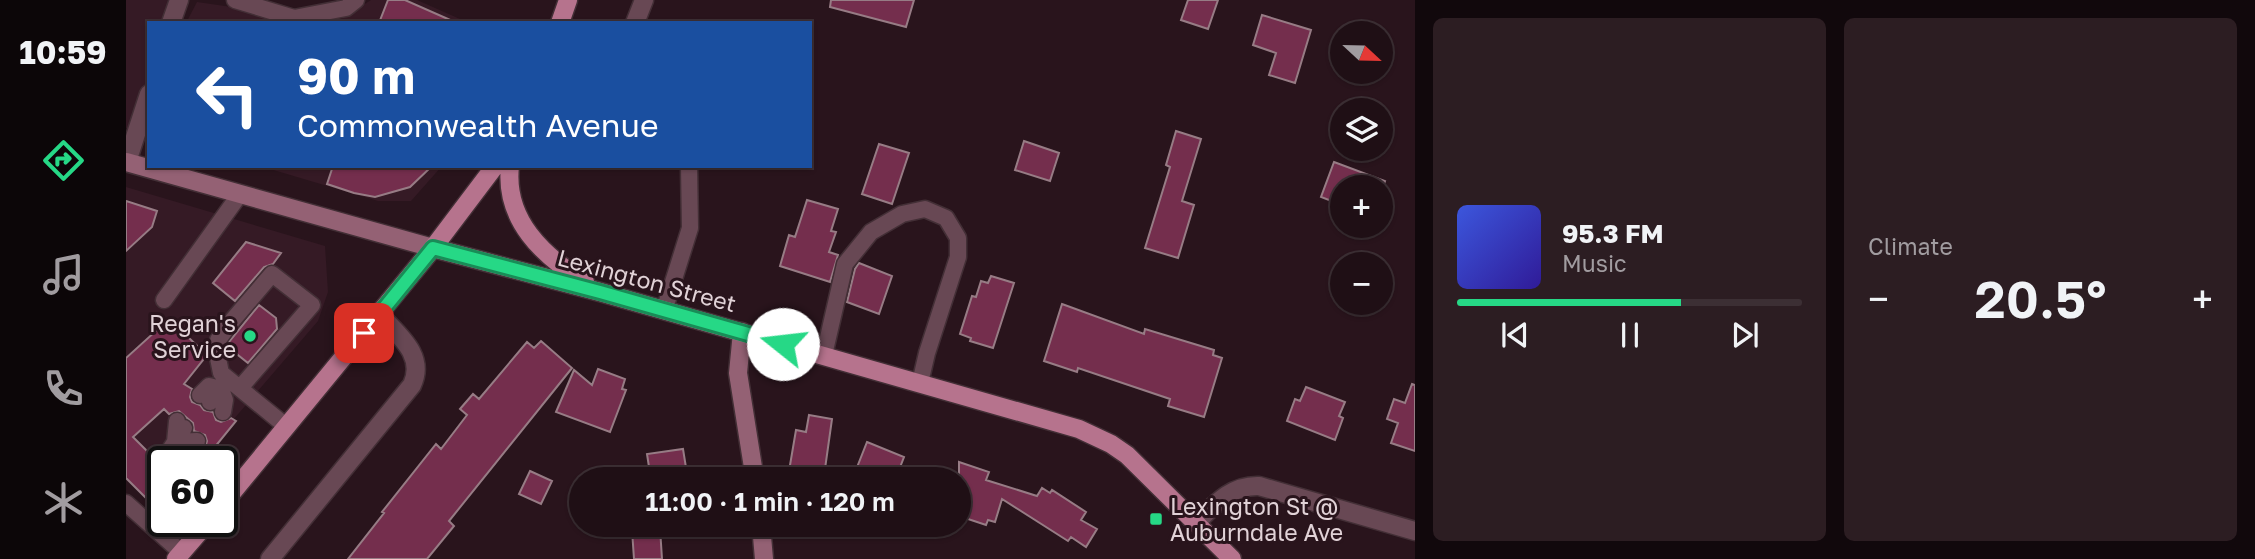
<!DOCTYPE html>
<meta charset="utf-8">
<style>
body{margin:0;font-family:"Golos Text",sans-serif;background:#2c1d22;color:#f1f3f6;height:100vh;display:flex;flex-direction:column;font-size:26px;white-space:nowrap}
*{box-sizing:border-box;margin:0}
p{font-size:23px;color:#a19ca0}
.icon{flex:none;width:38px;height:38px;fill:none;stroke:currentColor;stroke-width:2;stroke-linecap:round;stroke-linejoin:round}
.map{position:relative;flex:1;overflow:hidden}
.sheet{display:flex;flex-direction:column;gap:18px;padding:18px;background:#11080c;width:840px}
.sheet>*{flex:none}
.guide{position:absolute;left:21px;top:21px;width:665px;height:147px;border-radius:0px;box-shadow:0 2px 5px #0004,0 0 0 2px #3c2f34;background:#1a4fa0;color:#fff;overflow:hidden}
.needle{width:46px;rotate:112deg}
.tools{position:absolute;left:1204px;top:21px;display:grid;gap:14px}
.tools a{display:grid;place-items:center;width:63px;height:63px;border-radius:50%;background:#1f0f15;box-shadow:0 2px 5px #0004,0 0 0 2px #3c2f34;font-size:35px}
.speed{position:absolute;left:21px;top:446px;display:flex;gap:14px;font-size:35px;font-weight:700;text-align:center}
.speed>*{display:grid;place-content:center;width:91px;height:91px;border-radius:50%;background:#1f0f15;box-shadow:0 2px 5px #0004,0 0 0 2px #3c2f34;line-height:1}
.speed .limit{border:4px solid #111;border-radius:10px;background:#fff;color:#111}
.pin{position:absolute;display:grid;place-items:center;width:60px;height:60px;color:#fff;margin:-30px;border-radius:14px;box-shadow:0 4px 10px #0006}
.me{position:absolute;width:77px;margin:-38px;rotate:286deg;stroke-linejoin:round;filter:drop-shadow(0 0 5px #0008)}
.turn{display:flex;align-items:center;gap:24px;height:147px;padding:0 35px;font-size:32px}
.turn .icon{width:91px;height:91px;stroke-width:2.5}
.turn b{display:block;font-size:49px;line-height:60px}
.big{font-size:52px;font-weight:600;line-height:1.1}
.sheet .tile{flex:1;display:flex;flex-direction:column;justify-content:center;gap:10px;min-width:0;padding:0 24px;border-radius:10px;background:#2c1d22}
.song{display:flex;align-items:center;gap:21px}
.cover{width:84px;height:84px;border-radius:10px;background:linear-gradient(135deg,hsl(230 70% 55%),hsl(250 70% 35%))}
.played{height:7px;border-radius:4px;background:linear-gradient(90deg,#26d886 65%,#3c2f34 65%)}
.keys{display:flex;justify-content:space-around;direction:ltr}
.heat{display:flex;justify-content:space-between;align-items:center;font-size:38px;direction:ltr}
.sheet .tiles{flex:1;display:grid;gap:18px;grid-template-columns:repeat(2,1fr)}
.trip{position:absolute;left:443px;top:467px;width:402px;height:70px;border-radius:35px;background:#1f0f15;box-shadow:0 2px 5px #0004,0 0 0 2px #3c2f34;font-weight:600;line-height:70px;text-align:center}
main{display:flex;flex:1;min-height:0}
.menu{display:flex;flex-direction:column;width:126px;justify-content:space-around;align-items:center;background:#0c0608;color:#a19ca0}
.menu .icon{width:49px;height:49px}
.menu .current{color:#26d886}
.menu b{font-size:32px;color:#f1f3f6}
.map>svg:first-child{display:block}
.built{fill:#351a25}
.building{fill:#742e4d;stroke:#977c85;stroke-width:2}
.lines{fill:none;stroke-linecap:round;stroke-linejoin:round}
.lane-casing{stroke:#432f36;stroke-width:19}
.street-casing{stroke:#432f36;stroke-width:21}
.secondary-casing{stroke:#432f36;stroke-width:21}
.primary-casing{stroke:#432f36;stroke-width:21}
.lane{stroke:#684854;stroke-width:16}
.street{stroke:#684854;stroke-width:18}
.secondary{stroke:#946174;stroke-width:18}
.primary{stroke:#b6738d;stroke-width:18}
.route-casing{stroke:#198c57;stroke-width:18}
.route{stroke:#26d886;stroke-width:12}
.poi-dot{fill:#26d886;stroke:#29141c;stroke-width:2.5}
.labels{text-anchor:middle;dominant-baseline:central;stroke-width:6;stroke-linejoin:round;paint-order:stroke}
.street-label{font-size:23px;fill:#e1d2d7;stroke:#29141c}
.poi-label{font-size:23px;fill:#e1d2d7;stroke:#29141c;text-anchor:end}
</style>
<main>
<nav class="menu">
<b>10:59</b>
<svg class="icon current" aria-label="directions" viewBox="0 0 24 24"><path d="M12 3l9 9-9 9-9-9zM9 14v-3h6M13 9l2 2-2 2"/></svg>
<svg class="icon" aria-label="music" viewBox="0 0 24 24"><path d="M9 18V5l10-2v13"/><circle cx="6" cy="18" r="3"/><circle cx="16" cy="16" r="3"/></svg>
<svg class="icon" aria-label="phone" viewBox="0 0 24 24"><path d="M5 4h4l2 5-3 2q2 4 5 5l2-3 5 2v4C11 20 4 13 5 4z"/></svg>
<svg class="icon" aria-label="climate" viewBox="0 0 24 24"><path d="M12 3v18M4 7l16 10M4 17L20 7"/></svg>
</nav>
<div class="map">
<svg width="1289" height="559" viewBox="0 0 1289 559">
<rect width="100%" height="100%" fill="#29141c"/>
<path class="built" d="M0,0H53L45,23H23V133L0,128Z
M245,0H291L343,23H60L71,2L211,22Z
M134,166H316L285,201H252Z
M0,187L199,246L202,292L192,321L71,462H37V502L35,505L0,477Z"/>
<path class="building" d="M262,0H279L331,23H253Z
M705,0H788L780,27L704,7Z
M1062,0H1092L1082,29L1055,20Z
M1136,15L1185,30L1169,83L1143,75L1150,53L1127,45Z
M1050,131L1075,139L1056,201L1068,205L1052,258L1019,248L1044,167L1040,165Z
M898,141L933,153L924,181L889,170Z
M753,144L783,153L766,204L736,194Z
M1208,162L1259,181L1255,193V187H1216V205L1195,197Z
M207,166H306L284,187L249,197L228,193L201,184Z
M681,200L712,209L705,231L710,232L703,252L712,255L704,282L654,266L663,235L669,237Z
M0,201L31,211L26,227L0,251Z
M120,242L155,253L147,264L138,267L109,301L87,283Z
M733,263L766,276L753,314L721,302L729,269Z
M865,276L888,283L867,348L844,341L845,338L834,334L846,296L850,297L855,281L862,283Z
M936,304L1018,334L1019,329L1088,350L1087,355L1096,358L1078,417L1042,406L1044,399L952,368L951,372L918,361Z
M133,305L150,318L151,329L122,363L102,347V343Z
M43,319L81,355L58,384L66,389L64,397L66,402L74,405L78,410L87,412L90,420L95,422L105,418L110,421L84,453L79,448L81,441L79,435L68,431L67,423L53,411L43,414L38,409L7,437L37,467V488L23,501L0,478V358Z
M415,341L446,368L323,521L328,526L301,559H222L258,513L256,512L310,444L315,449L341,415L334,409L347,394L353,399L401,342L408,348Z
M472,369L499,379L496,389L500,390L484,432L430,412L448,370L466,385Z
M1286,384L1289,385V451L1265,443L1272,423L1261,419L1268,399L1279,403Z
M1180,387L1219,402L1213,416L1217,418L1209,440L1161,421L1169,399L1174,401Z
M683,415L706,419L698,476L663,471L670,430L680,432Z
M741,442L778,457L769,480H726Z
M557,449L562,480H525L521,454Z
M833,462L863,472L860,480L911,496L916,488L924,493L926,490L960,512L955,520L971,529L960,547L945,537L942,541L876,499L869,522L862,520L860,525L833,516Z
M404,471L426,481L415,504L393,494Z
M534,528L536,559H508L506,530Z"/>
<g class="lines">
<g class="lane-casing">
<path id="lane" d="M109,0L168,18L220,8L230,0
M38,300L114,194
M538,311L564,228L563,166
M698,355L719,264L745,232L776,214L799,209L820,218L832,238V257L801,353L794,383
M114,388L186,305L146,274L105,322L92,340V358L95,373L161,427
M74,395L83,386L95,389L102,382
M84,402L95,389L99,400L97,412
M51,421L49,442L58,428
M54,462L48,457L45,448L49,442L71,441
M0,503L56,553"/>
</g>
<g class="street-casing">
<path id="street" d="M45,23L53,0
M509,23L518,0
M1,162L23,94
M1070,523C1089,504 1105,485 1133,486L1289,531
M144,559L286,385C300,355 272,335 253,314"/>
</g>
<g class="secondary-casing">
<path id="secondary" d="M0,162L307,248
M616,332L612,373L629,480
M635,525L638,559"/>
</g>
<g class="primary-casing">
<path id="primary" d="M434,23L442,0
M384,166C378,220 417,256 459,282
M307,248L474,292L953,429L985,444L1001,455L1106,559
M96,505L307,248L369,166
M50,559L82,522"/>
</g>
<use href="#lane" class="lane"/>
<use href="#street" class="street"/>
<use href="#secondary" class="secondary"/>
<use href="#primary" class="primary"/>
</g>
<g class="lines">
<g class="route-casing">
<path id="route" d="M238,333L307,248L474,292L657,344"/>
</g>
<use href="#route" class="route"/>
</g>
<g class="poi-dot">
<circle cx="124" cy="336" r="7"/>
<rect x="1023" y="512" width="14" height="14" rx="3.5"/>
</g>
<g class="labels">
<g class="street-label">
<text transform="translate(521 280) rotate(15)">Lexington Street</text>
</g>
<g class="poi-label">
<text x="110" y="323">Regan's<tspan x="110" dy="26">Service</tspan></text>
<text x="1044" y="506" text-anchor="start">Lexington St @<tspan x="1044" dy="26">Auburndale Ave</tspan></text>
</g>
</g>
</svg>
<div class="tools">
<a><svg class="needle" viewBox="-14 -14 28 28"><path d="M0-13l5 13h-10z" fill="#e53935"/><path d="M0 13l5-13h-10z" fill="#a19ca0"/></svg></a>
<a><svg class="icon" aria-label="layers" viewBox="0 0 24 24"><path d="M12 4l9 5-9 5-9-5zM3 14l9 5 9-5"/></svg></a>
<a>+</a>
<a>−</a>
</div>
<div class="speed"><div class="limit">60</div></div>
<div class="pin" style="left:238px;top:333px;background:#d93025"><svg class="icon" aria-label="arrive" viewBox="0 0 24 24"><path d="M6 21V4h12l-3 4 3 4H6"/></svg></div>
<svg class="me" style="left:657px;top:344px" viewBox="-20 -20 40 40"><circle r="19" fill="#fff"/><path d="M0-13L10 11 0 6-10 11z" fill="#26d886"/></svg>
<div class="trip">11:00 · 1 min · 120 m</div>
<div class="guide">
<div class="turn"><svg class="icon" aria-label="left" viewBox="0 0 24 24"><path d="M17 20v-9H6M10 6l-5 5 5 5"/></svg><div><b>90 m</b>Commonwealth Avenue</div></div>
</div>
</div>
<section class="sheet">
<div class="tiles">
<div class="tile">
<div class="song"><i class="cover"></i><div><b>95.3 FM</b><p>Music</p></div></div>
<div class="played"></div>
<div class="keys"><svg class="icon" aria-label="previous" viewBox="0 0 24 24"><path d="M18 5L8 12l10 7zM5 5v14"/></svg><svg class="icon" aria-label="pause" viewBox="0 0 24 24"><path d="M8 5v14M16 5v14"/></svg><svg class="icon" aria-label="next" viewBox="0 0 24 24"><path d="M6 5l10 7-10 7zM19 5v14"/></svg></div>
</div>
<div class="tile"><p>Climate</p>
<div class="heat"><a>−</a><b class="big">20.5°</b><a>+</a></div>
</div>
</div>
</section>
</main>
